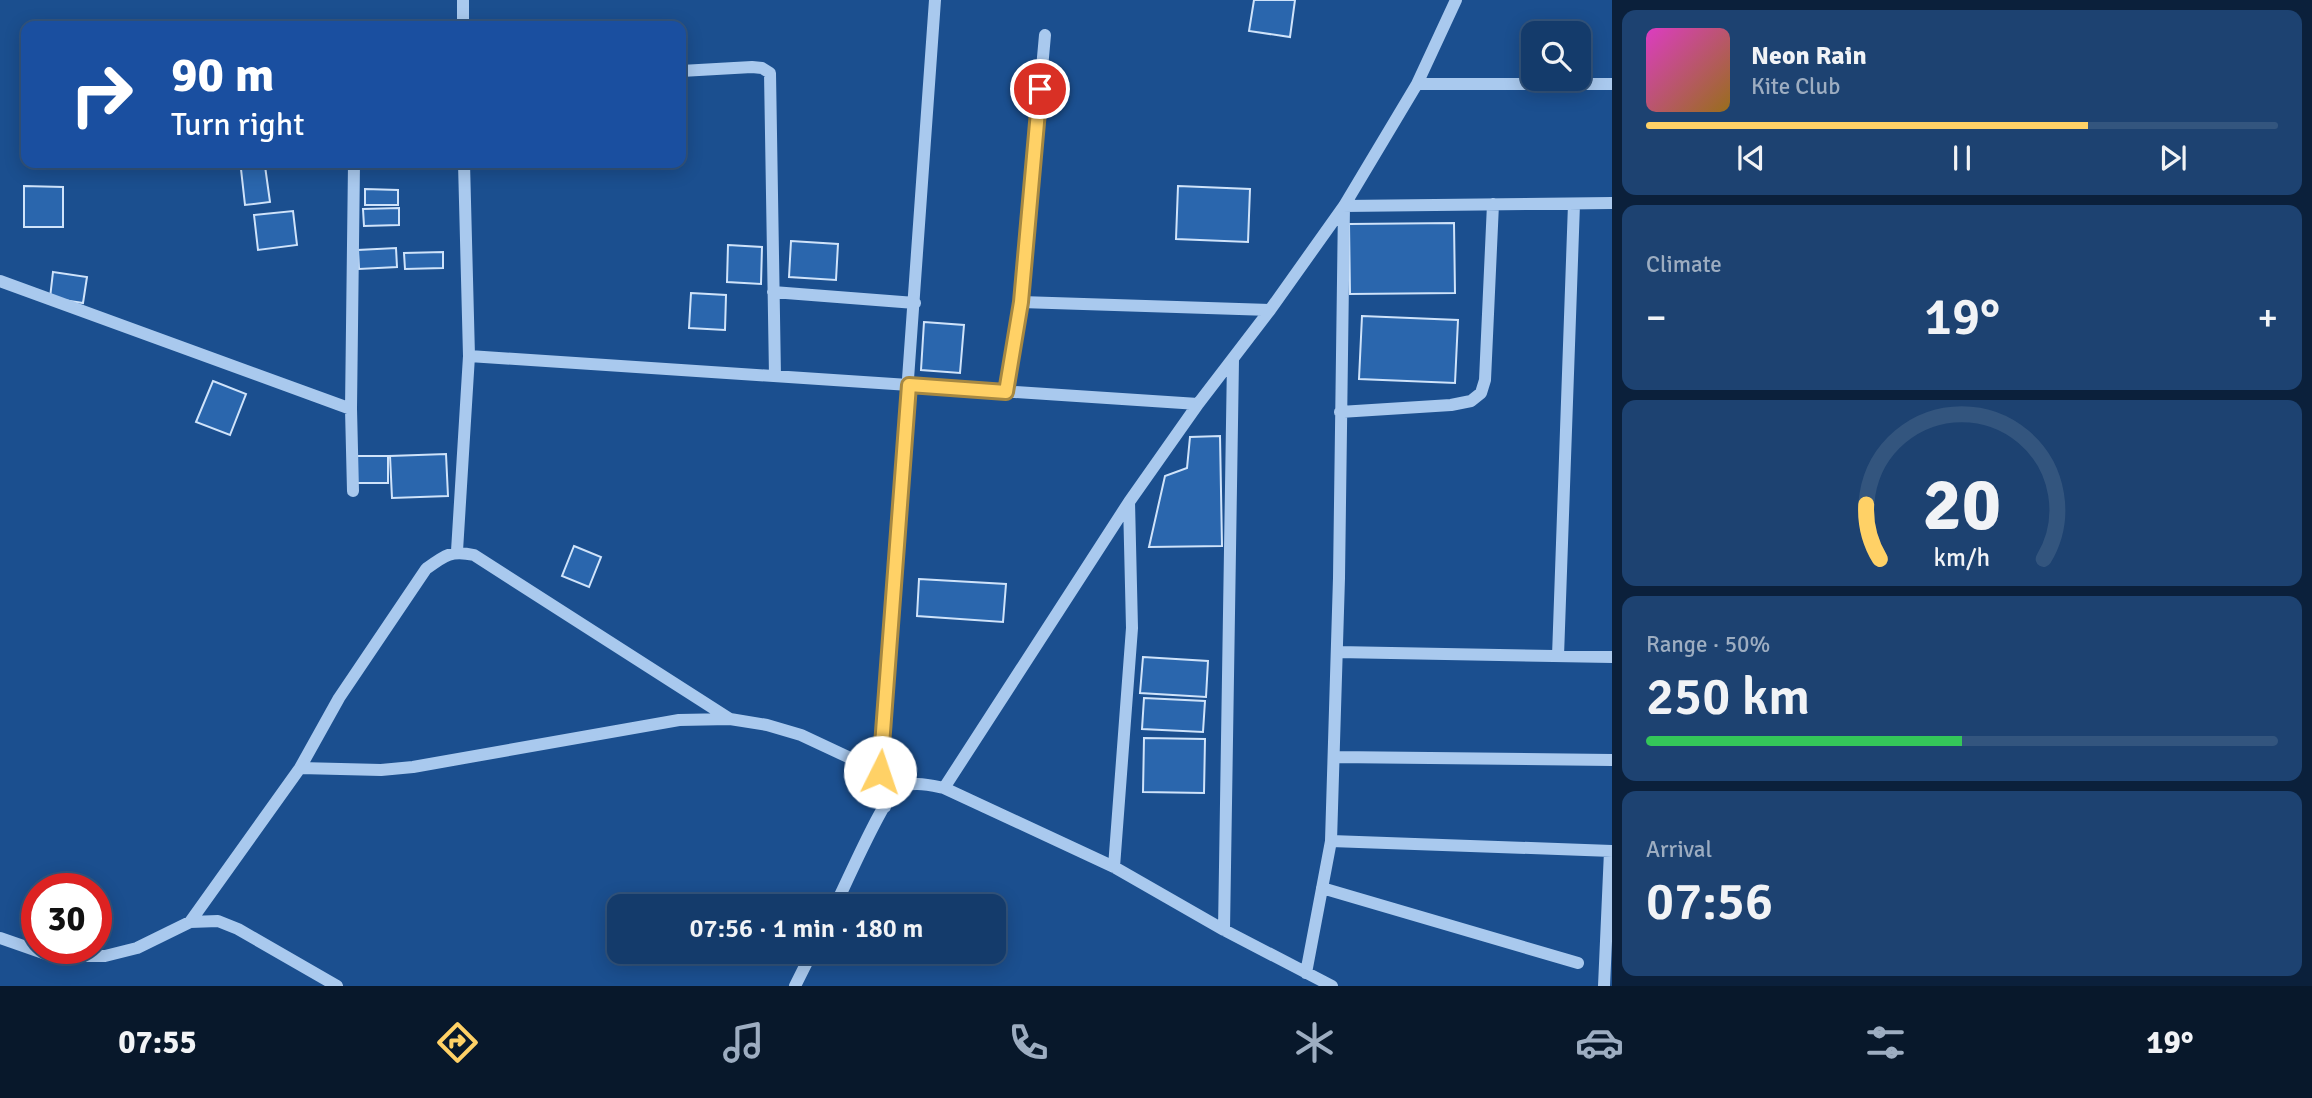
<!DOCTYPE html>
<meta charset="utf-8">
<style>
body{margin:0;font-family:Signika,sans-serif;background:#1d4271;color:#f1f3f6;height:100vh;display:flex;flex-direction:column;font-size:26px;white-space:nowrap}
*{box-sizing:border-box;margin:0}
p{font-size:23px;color:#9dadc1}
.icon{flex:none;width:38px;height:38px;fill:none;stroke:currentColor;stroke-width:2;stroke-linecap:round;stroke-linejoin:round}
.map{position:relative;flex:1;overflow:hidden}
.panel{display:flex;flex-direction:column;gap:10px;padding:10px;background:#0b203b;width:700px}
.panel>*{flex:none}
.guide{position:absolute;left:21px;top:21px;width:665px;height:147px;border-radius:14px;box-shadow:0 4px 18px #0003,0 0 0 2px #33557e;background:#1a4fa0;color:#fff;overflow:hidden}
.buttons{position:absolute;left:1521px;top:21px;display:grid;gap:14px}
.buttons a{display:grid;place-items:center;width:70px;height:70px;border-radius:14px;background:#143b6b;box-shadow:0 4px 18px #0003,0 0 0 2px #33557e;font-size:35px}
.speed{position:absolute;left:21px;top:873px;display:flex;gap:14px;font-size:35px;font-weight:700;text-align:center}
.speed>*{display:grid;place-content:center;width:91px;height:91px;border-radius:50%;background:#143b6b;box-shadow:0 4px 18px #0003,0 0 0 2px #33557e;line-height:1}
.speed .limit{border:10px solid #d22;background:#fff;color:#111}
.pin{position:absolute;display:grid;place-items:center;width:60px;height:60px;color:#fff;margin:-30px;border:4px solid #fff;border-radius:50%;box-shadow:0 2px 7px #0007}
.me{position:absolute;width:77px;margin:-38px;rotate:4deg;stroke-linejoin:round;filter:drop-shadow(0 0 5px #0008)}
.turn{display:flex;align-items:center;gap:24px;height:147px;padding:0 35px;font-size:32px}
.turn .icon{width:91px;height:91px;stroke-width:2.5}
.turn b{display:block;font-size:49px;line-height:60px}
.big{font-size:52px;font-weight:600;line-height:1.1}
.panel .widget{flex:1;display:flex;flex-direction:column;justify-content:center;gap:10px;min-width:0;padding:0 24px;border-radius:14px;background:#1d4271}
.panel .dial{align-items:center;gap:0}
.dial svg{height:182px;overflow:visible;fill:none;stroke:#33557e;stroke-width:7;stroke-linecap:round;text-anchor:middle}
.dial text{fill:#f1f3f6;stroke:none}
.song{display:flex;align-items:center;gap:21px}
.cover{width:84px;height:84px;border-radius:10px;background:linear-gradient(135deg,hsl(310 70% 55%),hsl(40 70% 35%))}
.played{height:7px;border-radius:4px;background:linear-gradient(90deg,#ffd166 70%,#33557e 70%)}
.keys{display:flex;justify-content:space-around;direction:ltr}
.heat{display:flex;justify-content:space-between;align-items:center;font-size:38px;direction:ltr}
.charge{height:10px;border-radius:5px;background:linear-gradient(90deg,#34c759 50%,#33557e 0)}
.trip{position:absolute;left:607px;top:894px;width:399px;height:70px;border-radius:14px;background:#143b6b;box-shadow:0 4px 18px #0003,0 0 0 2px #33557e;font-weight:600;line-height:70px;text-align:center}
.menu{display:flex;height:112px;justify-content:space-around;align-items:center;background:#08182b;color:#9dadc1}
.menu .icon{width:49px;height:49px}
.menu .current{color:#ffd166}
.menu b{font-size:32px;color:#f1f3f6}
main{display:flex;flex:1;min-height:0}
.map>svg:first-child{display:block}
.building{fill:#2a66ad;stroke:#cfe3fa;stroke-width:2}
.lines{fill:none;stroke-linecap:round;stroke-linejoin:round}
.minor{stroke:#a9c9ee;stroke-width:12}
.route-casing{stroke:#a68842;stroke-width:18}
.route{stroke:#ffd166;stroke-width:12}
</style>
<main>
<div class="map">
<svg width="1612" height="986" viewBox="0 0 1612 986">
<rect width="100%" height="100%" fill="#1b4f8f"/>
<path class="building" d="M1254,0H1295L1290,37L1249,31Z
M265,166L270,202L245,205L241,169Z
M24,186L63,187V227H24Z
M1178,186L1250,189L1248,242L1176,239Z
M365,189L398,190V205H365Z
M399,208V225L364,226L363,209Z
M293,211L297,245L258,250L254,215Z
M1454,223L1455,293L1350,294L1349,224Z
M791,241L838,244L836,280L789,277Z
M728,245L762,247L761,284L727,282Z
M396,248L397,267L359,269L358,250Z
M443,252V268L405,269L404,253Z
M53,272L87,277L83,303L50,298Z
M691,293L726,295L725,330L689,328Z
M1362,316L1458,320L1455,383L1359,379Z
M924,322L964,325L960,373L921,370Z
M213,381L246,394L230,435L196,422Z
M1220,436L1222,546L1149,547L1165,476L1187,468L1190,437Z
M446,454L448,496L392,498L390,456Z
M356,456H388V483H356Z
M574,546L601,557L589,587L562,576Z
M919,579L1006,584L1003,622L917,616Z
M1143,657L1208,661L1206,697L1140,693Z
M1144,698L1205,701L1203,732L1142,729Z
M1144,738L1205,739L1204,793L1143,792Z"/>
<g class="lines">
<path class="minor" d="M463,26V0
M681,71L752,67L762,68L770,73L775,376
M1417,84H1612
M0,281L351,409L354,163
M773,292L915,303
M1021,302L1270,310
M469,356L1198,404
M1006,392L1021,302L1045,35
M351,409L353,491
M1340,412L1451,405L1471,401L1481,393L1485,380L1493,204
M457,551L469,356L464,163
M1337,652L1612,657
M1558,656L1574,204
M1334,757L1612,760
M300,768L381,770L413,767L679,720L730,719L767,725L801,735L880,772
M944,788L1129,502L1198,404L1270,310L1344,206L1417,84L1456,0
M885,807L880,772L935,0
M1331,841L1612,851
M1114,867L1132,628L1129,502
M1322,888L1578,963
M835,906C845,886 882,801 896,790C909,780 929,785 944,788L1114,867L1224,930L1332,986
M190,922L300,768L339,698L426,569C445,555 451,550 474,555L730,719
M1224,930L1233,360
M0,938L52,956H105L137,948L190,922L218,921L238,929L337,986
M1306,973L1331,841L1339,578L1344,206L1612,203
M795,986L812,952
M1604,986L1610,851"/>
</g>
<g class="lines">
<g class="route-casing">
<path id="route" d="M880,772L909,385L1006,392L1021,302L1040,89"/>
</g>
<use href="#route" class="route"/>
</g>
</svg>
<div class="buttons">
<a><svg class="icon" aria-label="search" viewBox="0 0 24 24"><circle cx="10" cy="10" r="6"/><path d="M15 15l6 6"/></svg></a>
</div>
<div class="speed"><div class="limit">30</div></div>
<div class="pin" style="left:1040px;top:89px;background:#d93025"><svg class="icon" aria-label="arrive" viewBox="0 0 24 24"><path d="M6 21V4h12l-3 4 3 4H6"/></svg></div>
<svg class="me" style="left:880px;top:772px" viewBox="-20 -20 40 40"><circle r="19" fill="#fff"/><path d="M0-13L10 11 0 6-10 11z" fill="#ffd166"/></svg>
<div class="trip">07:56 · 1 min · 180 m</div>
<div class="guide">
<div class="turn"><svg class="icon" aria-label="right" viewBox="0 0 24 24"><path d="M7 20v-9h11M14 6l5 5-5 5"/></svg><div><b>90 m</b>Turn right</div></div>
</div>
</div>
<section class="panel">
<div class="widget">
<div class="song"><i class="cover"></i><div><b>Neon Rain</b><p>Kite Club</p></div></div>
<div class="played"></div>
<div class="keys"><svg class="icon" aria-label="previous" viewBox="0 0 24 24"><path d="M18 5L8 12l10 7zM5 5v14"/></svg><svg class="icon" aria-label="pause" viewBox="0 0 24 24"><path d="M8 5v14M16 5v14"/></svg><svg class="icon" aria-label="next" viewBox="0 0 24 24"><path d="M6 5l10 7-10 7zM19 5v14"/></svg></div>
</div>
<div class="widget"><p>Climate</p>
<div class="heat"><a>−</a><b class="big">19°</b><a>+</a></div>
</div>
<div class="widget dial"><svg viewBox="0 0 100 80">
<path d="M14 69A42 42 0 1 1 86 69"/>
<path d="M14 69A42 42 0 0 1 8 45" stroke="#ffd166"/>
<text x="50" y="56" font-size="32" font-weight="700">20</text>
<text x="50" y="72" font-size="11">km/h</text>
</svg></div>
<div class="widget"><p>Range · 50%</p><b class="big">250 km</b><div class="charge"></div></div>
<div class="widget"><p>Arrival</p><b class="big">07:56</b></div>
</section>
</main>
<nav class="menu">
<b>07:55</b>
<svg class="icon current" aria-label="directions" viewBox="0 0 24 24"><path d="M12 3l9 9-9 9-9-9zM9 14v-3h6M13 9l2 2-2 2"/></svg>
<svg class="icon" aria-label="music" viewBox="0 0 24 24"><path d="M9 18V5l10-2v13"/><circle cx="6" cy="18" r="3"/><circle cx="16" cy="16" r="3"/></svg>
<svg class="icon" aria-label="phone" viewBox="0 0 24 24"><path d="M5 4h4l2 5-3 2q2 4 5 5l2-3 5 2v4C11 20 4 13 5 4z"/></svg>
<svg class="icon" aria-label="climate" viewBox="0 0 24 24"><path d="M12 3v18M4 7l16 10M4 17L20 7"/></svg>
<svg class="icon" aria-label="car" viewBox="0 0 24 24"><path d="M5 17H2v-5l4-1 3-4h7l3 4 3 1v5h-3M9 17h6M6 11h13"/><circle cx="7" cy="17" r="2"/><circle cx="17" cy="17" r="2"/></svg>
<svg class="icon" aria-label="filters" viewBox="0 0 24 24"><path d="M4 7h16M4 17h16"/><circle cx="9" cy="7" r="2"/><circle cx="15" cy="17" r="2"/></svg>
<b>19°</b>
</nav>
